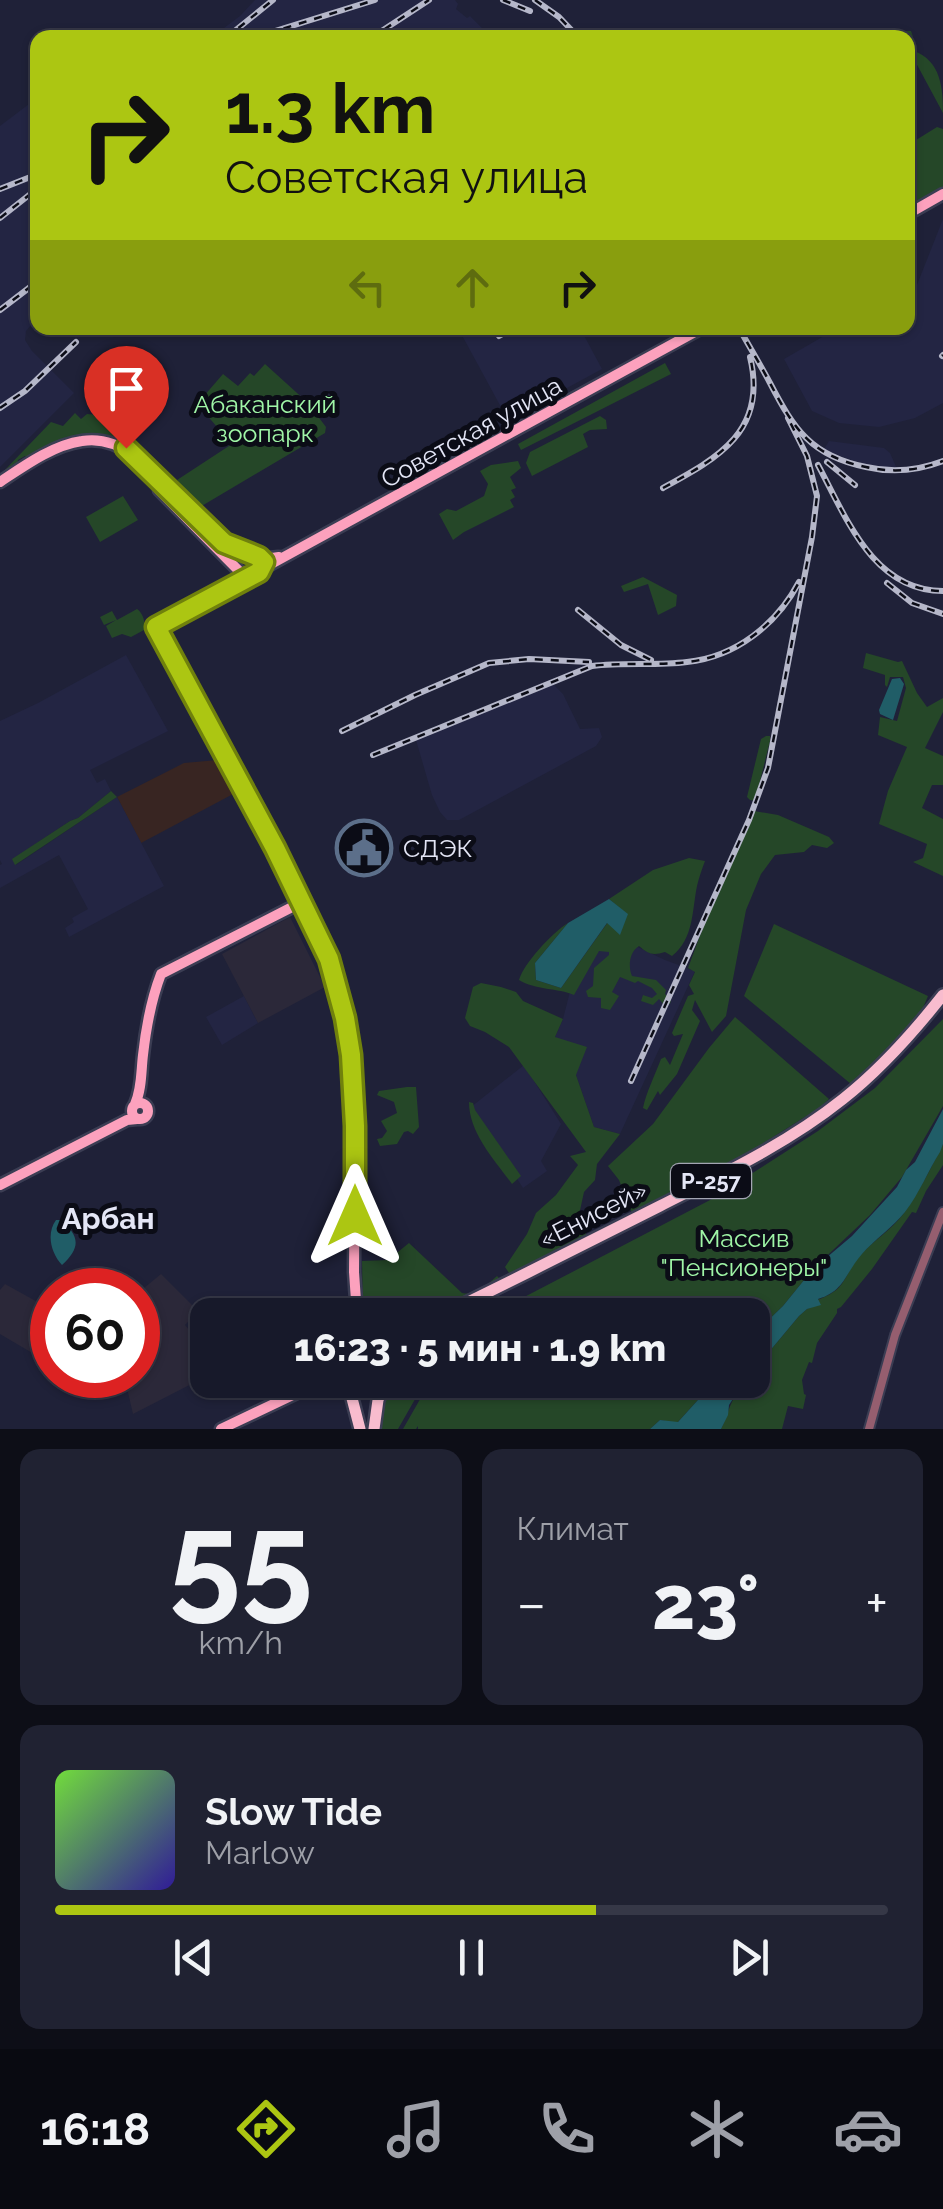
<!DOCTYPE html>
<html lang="ru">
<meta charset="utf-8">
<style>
body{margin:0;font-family:Raleway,sans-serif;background:#202232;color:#f1f3f6;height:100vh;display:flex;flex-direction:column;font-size:38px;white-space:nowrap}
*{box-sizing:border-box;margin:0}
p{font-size:32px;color:#9ea0a8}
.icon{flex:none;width:55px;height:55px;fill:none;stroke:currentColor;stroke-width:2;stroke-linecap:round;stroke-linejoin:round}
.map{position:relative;height:1429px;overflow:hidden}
.sheet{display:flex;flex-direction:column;gap:20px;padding:20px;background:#0d0e17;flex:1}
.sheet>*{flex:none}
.guide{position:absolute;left:30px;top:30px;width:885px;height:305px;border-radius:20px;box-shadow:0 2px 8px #0004,0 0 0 2px #363847;background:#acc612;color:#111;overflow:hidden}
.speed{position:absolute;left:30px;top:1268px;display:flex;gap:20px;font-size:50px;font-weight:700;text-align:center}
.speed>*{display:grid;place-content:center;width:130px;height:130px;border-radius:50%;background:#17192a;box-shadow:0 2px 8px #0004,0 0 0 2px #363847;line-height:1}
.speed .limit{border:15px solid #d22;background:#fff;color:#111}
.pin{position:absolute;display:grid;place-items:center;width:85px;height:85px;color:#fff;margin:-102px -42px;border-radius:50% 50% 50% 0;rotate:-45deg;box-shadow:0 0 10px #0007}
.pin .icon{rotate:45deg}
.me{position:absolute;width:110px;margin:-55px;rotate:0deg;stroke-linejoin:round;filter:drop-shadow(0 0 8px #0008)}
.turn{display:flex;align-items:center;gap:35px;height:210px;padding:0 30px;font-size:45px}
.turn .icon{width:130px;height:130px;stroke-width:2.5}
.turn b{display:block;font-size:70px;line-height:85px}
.lanes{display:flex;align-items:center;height:95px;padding:0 30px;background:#0003;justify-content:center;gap:50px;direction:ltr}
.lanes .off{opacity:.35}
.big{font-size:75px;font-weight:800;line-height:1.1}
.sheet .tile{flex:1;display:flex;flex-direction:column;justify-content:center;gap:15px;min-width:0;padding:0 35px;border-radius:20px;background:#202232}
.sheet .dial{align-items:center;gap:0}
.dial b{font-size:130px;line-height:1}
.song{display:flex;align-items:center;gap:30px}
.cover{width:120px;height:120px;border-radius:15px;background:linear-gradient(135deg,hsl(100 70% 55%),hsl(250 70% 35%))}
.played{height:10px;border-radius:5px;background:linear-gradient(90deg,#acc612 65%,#363847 65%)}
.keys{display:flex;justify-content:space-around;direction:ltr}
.heat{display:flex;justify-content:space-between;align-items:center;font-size:55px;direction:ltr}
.sheet .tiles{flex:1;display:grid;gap:20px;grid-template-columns:1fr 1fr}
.tile:last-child{grid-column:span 2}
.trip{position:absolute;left:190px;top:1298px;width:580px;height:100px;border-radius:20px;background:#17192a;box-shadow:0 2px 8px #0004,0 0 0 2px #363847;font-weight:800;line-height:100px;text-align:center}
.tab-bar{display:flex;height:160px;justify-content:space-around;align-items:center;background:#090a11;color:#9ea0a8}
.tab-bar .icon{width:70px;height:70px}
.tab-bar .current{color:#acc612}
.tab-bar b{font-size:45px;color:#f1f3f6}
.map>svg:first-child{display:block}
.commercial{fill:#382522}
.built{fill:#232543}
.education{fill:#2b2839}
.green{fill:#254728}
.water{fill:#205d67}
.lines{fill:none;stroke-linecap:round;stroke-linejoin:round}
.tertiary-casing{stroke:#3b3d53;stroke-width:12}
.primary-casing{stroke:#3b3d53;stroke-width:15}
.trunk-casing{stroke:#3b3d53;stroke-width:16}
.tertiary{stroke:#955e6f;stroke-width:8}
.primary{stroke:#fca1bd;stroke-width:10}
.trunk{stroke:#f8bcce;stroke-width:11}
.rail-casing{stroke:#b5b7c9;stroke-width:6}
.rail{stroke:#0b0c16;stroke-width:2.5;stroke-dasharray:8;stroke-linecap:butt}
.route-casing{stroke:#70810c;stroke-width:25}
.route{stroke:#acc612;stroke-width:18}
.labels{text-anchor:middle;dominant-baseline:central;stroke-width:10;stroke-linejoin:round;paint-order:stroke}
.shield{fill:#0b0c16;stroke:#a3a5b3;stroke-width:2.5}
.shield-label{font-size:22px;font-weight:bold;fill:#e4e6f6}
.park-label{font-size:25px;fill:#a0f6a7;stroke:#0b0c16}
.street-label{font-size:25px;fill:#e4e6f6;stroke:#0b0c16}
.poi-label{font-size:25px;fill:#e4e6f6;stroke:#0b0c16;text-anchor:start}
.quarter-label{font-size:30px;font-weight:bold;fill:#e4e6f6;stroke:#0b0c16}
</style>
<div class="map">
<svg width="943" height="1429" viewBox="0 0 943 1429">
<rect width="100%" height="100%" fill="#1f2138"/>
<path class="commercial" d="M218,760L235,793L141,843L117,797L184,763Z"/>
<path class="built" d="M255,0H455L458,4L456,9L467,18L470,16L483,29L472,38L212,37L240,16Z
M37,98V318L26,331L25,340L32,351L74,393L0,467V126Z
M943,219V403L915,418L879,427L839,423L812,411L784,359L838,328H908V289L913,295Z
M458,328H580L602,369L508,420Z
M829,441L884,448L890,453L897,469L862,464L832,453L824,449Z
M126,655L168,731L90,770L97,783L105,779L111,791L78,818L70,821L28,849L16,865L117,797L164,886L69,937L65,928L74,922L72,918L88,909L59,855L0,888V865L2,864L0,860V721L38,703Z
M553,684L563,694L580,729L599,728L602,737L596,746L459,820H447L440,812L432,795L416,740Z
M606,932L665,960L695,971L620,1134L594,1127L576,1075L555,1037L563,1019L576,968Z
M244,996L258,1023L222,1045L206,1017Z
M524,1065L561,1124L541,1161L547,1171L523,1188L471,1107Z"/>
<path class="education" d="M290,917L325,987L258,1023L222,954Z
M161,1274L198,1311L185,1325L207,1351V1376L133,1414L124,1375H138V1293Z
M5,1284L52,1310V1321L39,1357L0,1334V1290Z"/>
<path class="green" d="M906,31H911L913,37L910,40L914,51C941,61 943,88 943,113L908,48V38L902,37L901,35Z
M937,127L943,129V190L908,209V145Z
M665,363L671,374L521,450L518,444Z
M265,364L307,402L326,427L325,433L200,507L177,480L232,444L197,404L223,374L238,386L250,373L254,376Z
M75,413L81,419L87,414L99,415L124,440C88,430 60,443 27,458L25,456L18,460L17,465L1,474L51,422L63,426Z
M600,416L606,420L607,429L590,430L583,434L588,447L532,476L526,463L530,452Z
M518,461L521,468L510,477L516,488L511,490L515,497L510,500L514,507L464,532L453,540L439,514L447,509L456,511L484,496L488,484L480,471L491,465Z
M123,496L138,520L100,542L86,517Z
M643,577L677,595L676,606L658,615L648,584L624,592L621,586Z
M137,609C143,613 146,623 144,630L131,637L122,634L112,638L106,626L116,620L104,625L100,617L112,611L117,620Z
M866,653L898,662L902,661L917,693L927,707L943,698V712L925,748L943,756V785H932L922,808L943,819V876L913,862L923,858L927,844L879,824L888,791L907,747L878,735L880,717L897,721L906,688L903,677H890L887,687L885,685V675L863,668Z
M766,736H770V741L755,801L750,800L747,797L761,739Z
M111,791L117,797L15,865L12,859L70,821L78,818Z
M754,811L778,815L829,837L834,843L827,848L812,845L804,852L775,855L761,874L746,910L726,1016L712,1032L695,1000L692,1010L700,1021L677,1074L660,1095L658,1091L647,1110L643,1108C646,1093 655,1075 661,1059L665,1057L670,1065L683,1034L674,1036L672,1033L688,996L694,994L689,985L695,972L688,968L711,906Z
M689,858L705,861C702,869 699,877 697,886C692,910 694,939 672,956L665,952C653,956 648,954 639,946C629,952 628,967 632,976L656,980L666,990L665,994L671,1000L670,1004L664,1005L659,999L653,1005L641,1001L643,995L652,998L657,994L652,988L638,981L635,983L620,977L612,992L619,996L610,1010L601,1008V998L588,997L586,991L593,986L594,968L609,955V952L599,951L574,995C558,988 535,990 519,980C524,963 552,933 568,923L535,963L536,980L561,988L608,922L620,934L627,914L609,899L653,870Z
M774,924L928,996L918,1020L874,1066L851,1084L744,996Z
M481,983L501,987L516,992L523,1001L563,1019L555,1037L587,1047L576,1075L594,1127L620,1134L597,1164L595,1180L584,1192L579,1215L587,1237L515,1273H509L505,1267L527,1234L536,1213L556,1195L578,1165L570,1156L586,1152L509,1047L485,1032L470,1026L465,1018L473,987Z
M735,1017L829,1099L821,1107L724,1168L633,1216L619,1180L608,1166L653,1124L709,1048Z
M943,1019V1106L902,1177L870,1215L813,1269L783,1306L753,1335L752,1315H474L482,1307L489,1310L490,1315L712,1199L818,1131L875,1088Z
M407,1087H416L419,1127L413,1134L408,1131L404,1132L397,1144L380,1146L377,1139L382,1138L387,1131L381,1121L397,1113L394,1102L377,1095L379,1091Z
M469,1102L473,1103L475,1110L521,1176L512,1184C494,1159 469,1133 469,1102Z
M943,1144V1165L926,1191L916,1213L912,1212L872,1269L841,1307L837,1309V1313L817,1343L812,1363L809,1362L802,1380L804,1394L806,1395L803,1409L788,1406L782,1429H721C729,1415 729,1397 745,1387L747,1380H752L753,1371L799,1316L807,1309L819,1304L817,1300C848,1289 842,1277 859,1257C872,1241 892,1230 904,1213C919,1192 932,1166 943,1144Z
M409,1243L462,1293C476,1296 487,1285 497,1276L502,1281L431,1315H363L362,1261L388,1260Z
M390,1380H426L398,1429H378L380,1407Z
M431,1380H716L677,1423L660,1420L650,1429H418V1426L416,1429H403Z"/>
<path class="water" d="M900,678L904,684L893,720L880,714L879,710L892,679Z
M609,899L628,914L620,935L607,923L561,988L536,980L535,963L568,923Z
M943,1109V1144L940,1152C928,1171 919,1194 905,1212C893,1227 874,1240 862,1254C845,1273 845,1291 818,1299L821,1305L807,1309L799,1316L753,1371V1335L783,1306L813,1269L852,1236L897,1187L906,1170L915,1162Z
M56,1220H60C80,1235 81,1248 62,1265C51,1253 46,1234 56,1220Z
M716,1380H747L744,1387L740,1388L729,1405L728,1415L721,1429H650L660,1420L678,1422Z"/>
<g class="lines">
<g class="tertiary-casing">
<path id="tertiary" d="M869,1429L895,1335L943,1212"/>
</g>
<g class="primary-casing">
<path id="primary" d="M908,214L943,194
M0,482C24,466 53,445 82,441C161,428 197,571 279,557
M159,490L243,575L250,577
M132 1111a8 8 0 1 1 16 0a8 8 0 1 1-16 0Z
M135,1104C142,1089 141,1071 143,1055C146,1028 151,1000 161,974L302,902
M0,1185L127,1120L137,1119
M357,1315L354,1272L355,1127L351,1055L345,1018L333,972L313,923L275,848L156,627L702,328
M221,1429L318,1383L331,1380L348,1383"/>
</g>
<g class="trunk-casing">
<path id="trunk" d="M356,1311L358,1315
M442,1315C515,1279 587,1243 660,1206C723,1174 788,1143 843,1099C881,1069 913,1033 943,995
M345,1380L348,1383L360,1429
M348,1383L363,1387L377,1380
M374,1429L378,1400L386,1380"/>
</g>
<use href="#tertiary" class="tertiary"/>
<use href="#primary" class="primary"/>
<use href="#trunk" class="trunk"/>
<g class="rail-casing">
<path id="rail" d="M503,0L530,11
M535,0L559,17L579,38
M226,38L273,0
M253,38L375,0
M371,38L429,0
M0,189L38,174
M0,218L38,188
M0,310L38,281
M739,328C749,346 760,364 770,383C794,429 811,456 866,467C892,473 917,471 943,461
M499,336L513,328
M942,356L943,355
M0,408L25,391L76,342
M827,462L855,485
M818,465C846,517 873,591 943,591
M663,488C718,458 768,431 750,357
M887,583L912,603L943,614
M578,610L621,645L651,660
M342,731L415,695L489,663L529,659L589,662
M373,755L592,666C624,662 656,666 687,662C736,657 777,624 799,582
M631,1081L749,820L768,768L812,537L817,496L807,456L788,418"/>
</g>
<use href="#rail" class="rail"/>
</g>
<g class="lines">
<g class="route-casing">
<path id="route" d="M126,448L224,543L259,557L264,562L259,572L156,627L275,848L329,959L345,1018L351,1055L355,1126V1216"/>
</g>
<use href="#route" class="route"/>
</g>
<defs>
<g id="civic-ring" transform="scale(2.875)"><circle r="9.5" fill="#0b0c16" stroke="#5c6f8a" stroke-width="1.5"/><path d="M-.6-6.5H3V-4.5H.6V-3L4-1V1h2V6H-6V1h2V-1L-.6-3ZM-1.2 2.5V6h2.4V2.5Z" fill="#5c6f8a"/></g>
</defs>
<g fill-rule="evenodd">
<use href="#civic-ring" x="364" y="848"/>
</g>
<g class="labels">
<rect class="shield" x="671" y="1164" width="80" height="34" rx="8"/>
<g class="shield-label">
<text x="711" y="1181">Р-257</text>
</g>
<g class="park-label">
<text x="265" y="404">Абаканский<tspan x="265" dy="29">зоопарк</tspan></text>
<text x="744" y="1238">Массив<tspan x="744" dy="29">"Пенсионеры"</tspan></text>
</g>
<g class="street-label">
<text transform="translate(471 432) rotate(-29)">Советская улица</text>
<text transform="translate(593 1214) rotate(-27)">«Енисей»</text>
</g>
<g class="poi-label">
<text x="403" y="848">СДЭК</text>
</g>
<g class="quarter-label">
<text x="108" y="1218">Арбан</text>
</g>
</g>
</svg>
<div class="speed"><div class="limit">60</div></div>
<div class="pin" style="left:126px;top:448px;background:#d93025"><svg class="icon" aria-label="arrive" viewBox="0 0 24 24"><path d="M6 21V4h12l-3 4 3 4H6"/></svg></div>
<svg class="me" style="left:355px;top:1216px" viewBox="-20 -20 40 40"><path d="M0-17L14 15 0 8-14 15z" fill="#acc612" stroke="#fff" stroke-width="4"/></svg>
<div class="trip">16:23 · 5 мин · 1.9 km</div>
<div class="guide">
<div class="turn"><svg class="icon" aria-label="right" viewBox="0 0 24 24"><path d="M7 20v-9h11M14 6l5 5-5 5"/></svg><div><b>1.3 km</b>Советская улица</div></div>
<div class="lanes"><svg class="icon off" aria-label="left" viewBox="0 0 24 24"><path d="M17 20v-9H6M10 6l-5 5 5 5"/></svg><svg class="icon off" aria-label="ahead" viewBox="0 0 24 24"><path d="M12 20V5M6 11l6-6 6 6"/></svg><svg class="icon" aria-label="right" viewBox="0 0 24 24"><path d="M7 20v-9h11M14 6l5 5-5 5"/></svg></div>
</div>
</div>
<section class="sheet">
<div class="tiles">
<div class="tile dial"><b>55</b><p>km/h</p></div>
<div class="tile"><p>Климат</p>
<div class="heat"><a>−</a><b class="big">23°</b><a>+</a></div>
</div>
<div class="tile">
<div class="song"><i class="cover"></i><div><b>Slow Tide</b><p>Marlow</p></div></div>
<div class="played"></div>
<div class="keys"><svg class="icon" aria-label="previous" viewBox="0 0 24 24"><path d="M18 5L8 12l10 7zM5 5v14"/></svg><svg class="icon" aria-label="pause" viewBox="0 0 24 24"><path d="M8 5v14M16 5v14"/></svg><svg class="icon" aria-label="next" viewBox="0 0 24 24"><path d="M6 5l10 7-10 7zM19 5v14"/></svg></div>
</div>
</div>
</section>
<nav class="tab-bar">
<b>16:18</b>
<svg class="icon current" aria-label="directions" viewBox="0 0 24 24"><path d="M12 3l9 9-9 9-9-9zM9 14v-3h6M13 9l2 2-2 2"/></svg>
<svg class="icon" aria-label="music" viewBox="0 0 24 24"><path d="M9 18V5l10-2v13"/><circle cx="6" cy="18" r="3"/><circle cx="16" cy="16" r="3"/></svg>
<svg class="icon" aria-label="phone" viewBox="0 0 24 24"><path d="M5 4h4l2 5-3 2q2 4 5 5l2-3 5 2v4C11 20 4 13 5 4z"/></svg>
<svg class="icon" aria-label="climate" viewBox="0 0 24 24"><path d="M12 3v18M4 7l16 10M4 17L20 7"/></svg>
<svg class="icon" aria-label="car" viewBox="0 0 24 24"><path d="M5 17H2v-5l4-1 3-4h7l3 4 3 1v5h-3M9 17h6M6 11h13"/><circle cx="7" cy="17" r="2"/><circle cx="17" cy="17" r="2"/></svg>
</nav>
